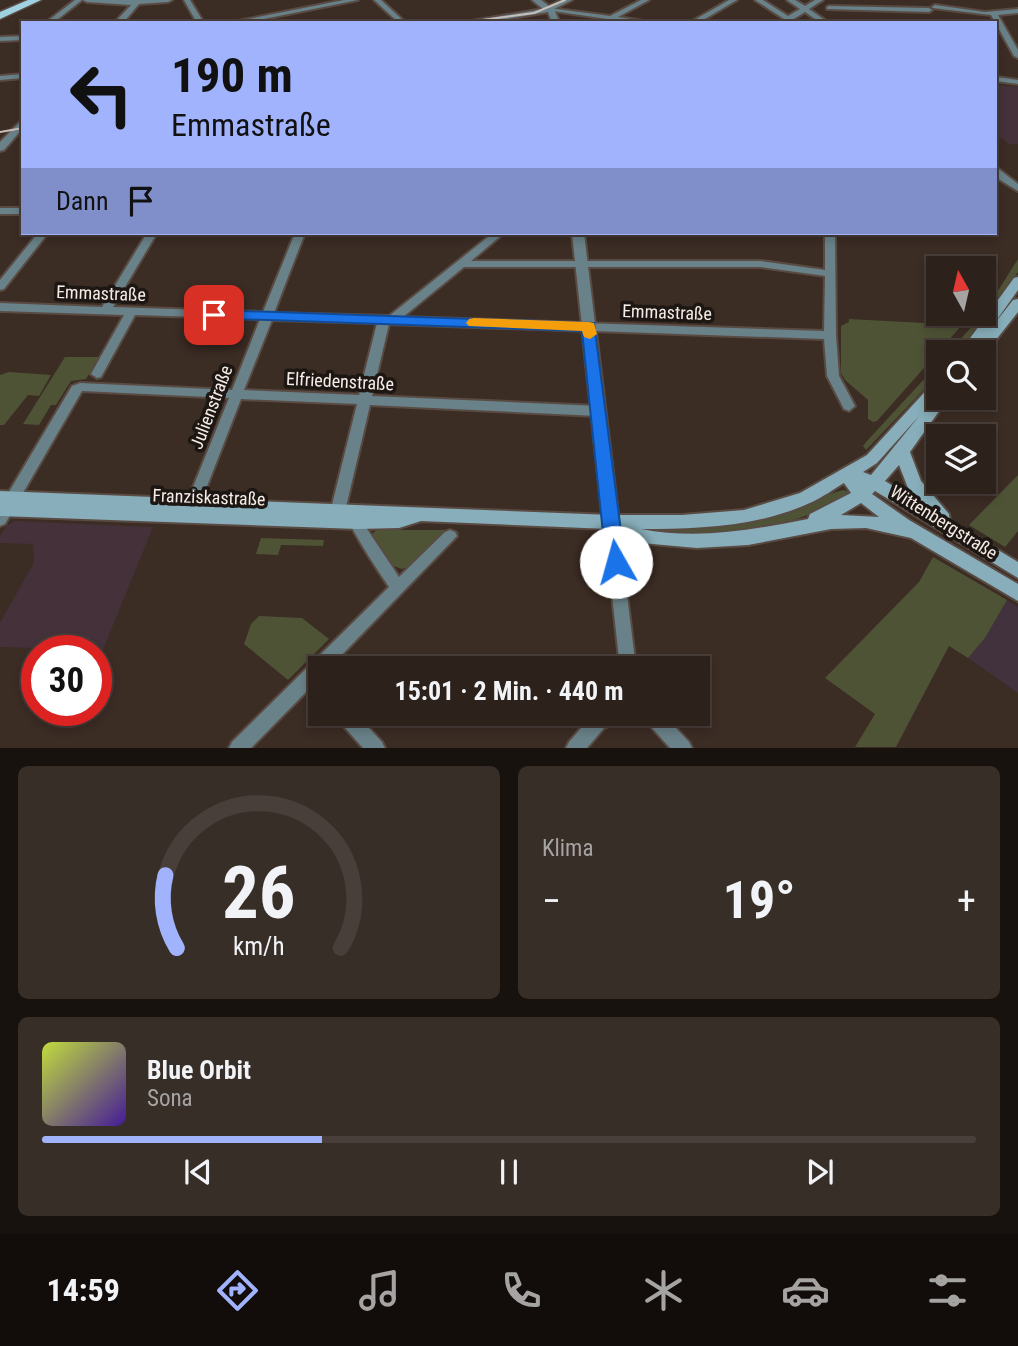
<!DOCTYPE html>
<html lang="de">
<meta charset="utf-8">
<style>
body{margin:0;font-family:"Roboto Condensed",sans-serif;background:#382e28;color:#f1f3f6;height:100vh;display:flex;flex-direction:column;font-size:26px;white-space:nowrap}
*{box-sizing:border-box;margin:0}
p{font-size:23px;color:#a6a3a3}
.icon{flex:none;width:38px;height:38px;fill:none;stroke:currentColor;stroke-width:2;stroke-linecap:round;stroke-linejoin:round}
.map{position:relative;height:748px;overflow:hidden}
.details{display:flex;flex-direction:column;gap:18px;padding:18px;background:#18120f;flex:1}
.details>*{flex:none}
.guide{position:absolute;left:21px;top:21px;width:976px;height:214px;border-radius:0px;box-shadow:0 4px 10px #0003,0 0 0 2px #483e3a;background:#a1b3fd;color:#111;overflow:hidden}
.needle{width:46px;rotate:352deg}
.controls{position:absolute;left:926px;top:256px;display:grid;gap:14px}
.controls a{display:grid;place-items:center;width:70px;height:70px;border-radius:0px;background:#2c211b;box-shadow:0 4px 10px #0003,0 0 0 2px #483e3a;font-size:35px}
.speed{position:absolute;left:21px;top:635px;display:flex;gap:14px;font-size:35px;font-weight:700;text-align:center}
.speed>*{display:grid;place-content:center;width:91px;height:91px;border-radius:50%;background:#2c211b;box-shadow:0 4px 10px #0003,0 0 0 2px #483e3a;line-height:1}
.speed .limit{border:10px solid #d22;background:#fff;color:#111}
.pin{position:absolute;display:grid;place-items:center;width:60px;height:60px;color:#fff;margin:-30px;border-radius:14px;box-shadow:0 4px 10px #0006}
.me{position:absolute;width:77px;margin:-38px;rotate:353deg;stroke-linejoin:round;filter:drop-shadow(0 0 5px #0008)}
.turn{display:flex;align-items:center;gap:24px;height:147px;padding:0 35px;font-size:32px}
.turn .icon{width:91px;height:91px;stroke-width:2.5}
.turn b{display:block;font-size:49px;line-height:60px}
.then{display:flex;align-items:center;height:66px;padding:0 35px;background:#0003;gap:14px;font-size:26px}
.big{font-size:52px;font-weight:700;line-height:1.1}
.details .widget{flex:1;display:flex;flex-direction:column;justify-content:center;gap:10px;min-width:0;padding:0 24px;border-radius:10px;background:#382e28}
.details .dial{align-items:center;gap:0}
.dial svg{height:182px;overflow:visible;fill:none;stroke:#483e3a;stroke-width:7;stroke-linecap:round;text-anchor:middle}
.dial text{fill:#f1f3f6;stroke:none}
.song{display:flex;align-items:center;gap:21px}
.cover{width:84px;height:84px;border-radius:10px;background:linear-gradient(135deg,hsl(70 70% 55%),hsl(260 70% 35%))}
.played{height:7px;border-radius:4px;background:linear-gradient(90deg,#a1b3fd 30%,#483e3a 30%)}
.keys{display:flex;justify-content:space-around;direction:ltr}
.heat{display:flex;justify-content:space-between;align-items:center;font-size:38px;direction:ltr}
.details .tiles{flex:1;display:grid;gap:18px;grid-template-columns:1fr 1fr}
.widget:last-child{grid-column:span 2}
.trip{position:absolute;left:308px;top:656px;width:402px;height:70px;border-radius:0px;background:#2c211b;box-shadow:0 4px 10px #0003,0 0 0 2px #483e3a;font-weight:700;line-height:70px;text-align:center}
.menu{display:flex;height:112px;justify-content:space-around;align-items:center;background:#120d0b;color:#a6a3a3}
.menu .icon{width:49px;height:49px}
.menu .selected{color:#a1b3fd}
.menu b{font-size:32px;color:#f1f3f6}
.map>svg:first-child{display:block}
.commercial{fill:#42323d}
.education{fill:#443139}
.green{fill:#4e5335}
.lines{fill:none;stroke-linecap:round;stroke-linejoin:round}
.minor-casing{stroke:#594b43;stroke-width:4}
.tertiary-casing{stroke:#594b43;stroke-width:4}
.secondary-casing{stroke:#594b43;stroke-width:4}
.primary-casing{stroke:#594b43;stroke-width:3}
.minor{fill:#698188;fill-rule:evenodd}
.tertiary{fill:#698188;fill-rule:evenodd}
.secondary{fill:#87aeba;fill-rule:evenodd}
.primary{fill:#9fd1e1;fill-rule:evenodd}
.tram{stroke:#cabeb9;stroke-width:2}
.route{fill:#1a73e8;stroke:#114b97;stroke-width:2}
.slow{fill:#f59e0b}
.labels{text-anchor:middle;dominant-baseline:central;stroke-width:7;stroke-linejoin:round;paint-order:stroke}
.street-label{font-size:18px;fill:#f6ebe6;stroke:#1d1713}
</style>
<div class="map">
<svg width="1018" height="748" viewBox="0 0 1018 748">
<rect width="100%" height="100%" fill="#3b2c24"/>
<path class="commercial" d="M1007,600L1018,607V693L968,658L985,638Z"/>
<path class="education" d="M996,85L1018,87V144H1008L1004,139L996,138Z
M15,521L153,527L103,650L0,647V623L34,562L33,544L0,543V536L7,525Z"/>
<path class="green" d="M1018,259V272L958,352H949L984,313Z
M849,319L962,325L877,421L873,422L868,419V400L845,380L841,373V326L849,322Z
M65,357H99L86,379L71,381L56,405H51L39,425L23,424Z
M938,364V375L866,450L863,446L867,441Z
M9,372L51,375L39,396L28,395L4,425H0V375Z
M1018,475V531L1005,547L969,525Z
M843,490L849,492C792,534 717,537 649,531L648,527C692,526 735,527 777,515C799,508 820,496 843,490Z
M377,530H456L459,533L456,536L447,531L414,565L402,569L388,564L372,538L373,533Z
M261,538L324,540L323,546L281,545L278,555L256,554Z
M933,557L1007,600L985,638L968,658L949,646L896,747H855L875,714L825,678L919,582Z
M259,616L302,618L329,639L288,680L244,644L251,624Z"/>
<g class="lines">
<g class="minor-casing">
<path id="minor" d="M75,0H82L53,23H45Z
M184,0H190L204,23H197Z
M344,0H358L244,23H228Z
M374,0H381L406,23H399Z
M641,0H649L618,17L656,23H634L546,10L549,8L610,16Z
M729,0H737L698,23H689Z
M755,0H763L788,16L800,9L787,0H795L805,6L815,0H823L809,9L829,23H821L805,12L787,23H779L784,19Z
M935,5L985,12L1018,9V13L998,15L1018,50V58L1014,56L991,15L933,8L932,7Z
M829,6L929,8L932,10L929,12L827,9V7Z
M23,36V40L0,41V37Z
M23,74V78L0,80V76Z
M996,77L1018,80V84L996,81Z
M996,167L1018,184V191L997,178Z
M0,208H23V214H0Z
M38,233H48L4,289L0,290V280Z
M147,233H157L113,307L263,312L295,233H305L274,313L389,316L493,233H504L471,261H761L825,270V233H835L836,335L839,376L855,406L849,411L844,409L827,376L824,339L389,324L372,396L598,406L603,408L604,411L603,414L598,416L370,405L346,507L363,518L367,529L399,577L445,532L450,530L455,532L457,536L329,668H320V697L314,695L309,689L251,748H229L232,742L389,587C376,568 363,548 352,528C348,520 336,517 331,509L357,404L241,399L197,512L195,516L190,518L185,516L183,512L229,398L82,391L5,524L0,526V507L72,386L80,383L232,390L260,319L135,315L101,377L97,378L91,374L124,315L0,311V303L102,307ZM464,267H761L825,276L824,331L403,317ZM272,320L377,323L359,395L244,390Z
M611,516L616,518L618,522L636,668H620L604,522L606,518Z
M335,714H356L382,742L385,748H363L338,720Z
M593,714H628L625,720L604,728L587,748H566L569,742Z
M642,714H663L689,742L692,748H670L645,720Z"/>
</g>
<g class="tertiary-casing">
<path id="tertiary" d="M83,0H172L168,2L139,4L123,23H114L131,5L87,2Z
M532,0H541L549,6L562,0H572L554,9L560,23H552L548,12L483,23H460L543,9Z
M23,119V128L4,150L0,151V142Z
M572,233H584L619,522L617,527L611,529L605,527L603,522Z"/>
</g>
<g class="secondary-casing">
<path id="secondary" d="M1018,277V290L991,328L1013,300L1018,299V312L984,355V352H960L1014,278Z
M938,381V397H949L910,452L921,481L949,514L950,521L1018,562V578L875,491L872,494L909,520L1018,584V601L911,538L866,528L831,529L748,545L697,548L641,543L608,529L421,521L399,528L358,529L0,516V491L611,515H682L744,510L800,493L867,455L933,383ZM920,415L871,475L863,472L877,463ZM899,465L908,488L920,502L885,481ZM844,483L851,493L810,514L808,519C751,530 698,540 641,529C697,529 759,527 812,502C823,497 834,489 844,483ZM861,503L879,517L841,515Z"/>
</g>
<g class="primary-casing">
<path id="primary" d="M28,0H41L0,19V12Z"/>
</g>
<use href="#minor" class="minor"/>
<use href="#tertiary" class="tertiary"/>
<use href="#secondary" class="secondary"/>
<use href="#primary" class="primary"/>
<path class="tram" d="M460,23L534,13L565,0
M0,132L23,128"/>
</g>
<path class="route" d="M214,310L594,323L625,562L623,568L616,570L609,568L606,562L582,331L209,318L207,315Z"/>
<path class="slow" d="M474,318L589,322L594,323L597,334L590,339L584,337L582,331L469,326L466,323L469,319Z"/>
<g class="labels">
<g class="street-label">
<text transform="translate(101 293) rotate(2)">Emmastraße</text>
<text transform="translate(667 312) rotate(2)">Emmastraße</text>
<text transform="translate(340 381) rotate(3)">Elfriedenstraße</text>
<text transform="translate(211 407) rotate(-69)">Julienstraße</text>
<text transform="translate(209 497) rotate(2)">Franziskastraße</text>
<text transform="translate(944 522) rotate(32)">Wittenbergstraße</text>
</g>
</g>
</svg>
<div class="controls">
<a><svg class="needle" viewBox="-14 -14 28 28"><path d="M0-13l5 13h-10z" fill="#e53935"/><path d="M0 13l5-13h-10z" fill="#a6a3a3"/></svg></a>
<a><svg class="icon" aria-label="search" viewBox="0 0 24 24"><circle cx="10" cy="10" r="6"/><path d="M15 15l6 6"/></svg></a>
<a><svg class="icon" aria-label="layers" viewBox="0 0 24 24"><path d="M12 4l9 5-9 5-9-5zM3 14l9 5 9-5"/></svg></a>
</div>
<div class="speed"><div class="limit">30</div></div>
<div class="pin" style="left:214px;top:315px;background:#d93025"><svg class="icon" aria-label="arrive" viewBox="0 0 24 24"><path d="M6 21V4h12l-3 4 3 4H6"/></svg></div>
<svg class="me" style="left:616px;top:562px" viewBox="-20 -20 40 40"><circle r="19" fill="#fff"/><path d="M0-13L10 11 0 6-10 11z" fill="#1a73e8"/></svg>
<div class="trip">15:01 · 2 Min. · 440 m</div>
<div class="guide">
<div class="turn"><svg class="icon" aria-label="left" viewBox="0 0 24 24"><path d="M17 20v-9H6M10 6l-5 5 5 5"/></svg><div><b>190 m</b>Emmastraße</div></div>
<div class="then">Dann<svg class="icon" aria-label="arrive" viewBox="0 0 24 24"><path d="M6 21V4h12l-3 4 3 4H6"/></svg></div>
</div>
</div>
<section class="details">
<div class="tiles">
<div class="widget dial"><svg viewBox="0 0 100 80">
<path d="M14 69A42 42 0 1 1 86 69"/>
<path d="M14 69A42 42 0 0 1 9 37" stroke="#a1b3fd"/>
<text x="50" y="56" font-size="32" font-weight="700">26</text>
<text x="50" y="72" font-size="11">km/h</text>
</svg></div>
<div class="widget"><p>Klima</p>
<div class="heat"><a>−</a><b class="big">19°</b><a>+</a></div>
</div>
<div class="widget">
<div class="song"><i class="cover"></i><div><b>Blue Orbit</b><p>Sona</p></div></div>
<div class="played"></div>
<div class="keys"><svg class="icon" aria-label="previous" viewBox="0 0 24 24"><path d="M18 5L8 12l10 7zM5 5v14"/></svg><svg class="icon" aria-label="pause" viewBox="0 0 24 24"><path d="M8 5v14M16 5v14"/></svg><svg class="icon" aria-label="next" viewBox="0 0 24 24"><path d="M6 5l10 7-10 7zM19 5v14"/></svg></div>
</div>
</div>
</section>
<nav class="menu">
<b>14:59</b>
<svg class="icon selected" aria-label="directions" viewBox="0 0 24 24"><path d="M12 3l9 9-9 9-9-9zM9 14v-3h6M13 9l2 2-2 2"/></svg>
<svg class="icon" aria-label="music" viewBox="0 0 24 24"><path d="M9 18V5l10-2v13"/><circle cx="6" cy="18" r="3"/><circle cx="16" cy="16" r="3"/></svg>
<svg class="icon" aria-label="phone" viewBox="0 0 24 24"><path d="M5 4h4l2 5-3 2q2 4 5 5l2-3 5 2v4C11 20 4 13 5 4z"/></svg>
<svg class="icon" aria-label="climate" viewBox="0 0 24 24"><path d="M12 3v18M4 7l16 10M4 17L20 7"/></svg>
<svg class="icon" aria-label="car" viewBox="0 0 24 24"><path d="M5 17H2v-5l4-1 3-4h7l3 4 3 1v5h-3M9 17h6M6 11h13"/><circle cx="7" cy="17" r="2"/><circle cx="17" cy="17" r="2"/></svg>
<svg class="icon" aria-label="filters" viewBox="0 0 24 24"><path d="M4 7h16M4 17h16"/><circle cx="9" cy="7" r="2"/><circle cx="15" cy="17" r="2"/></svg>
</nav>
